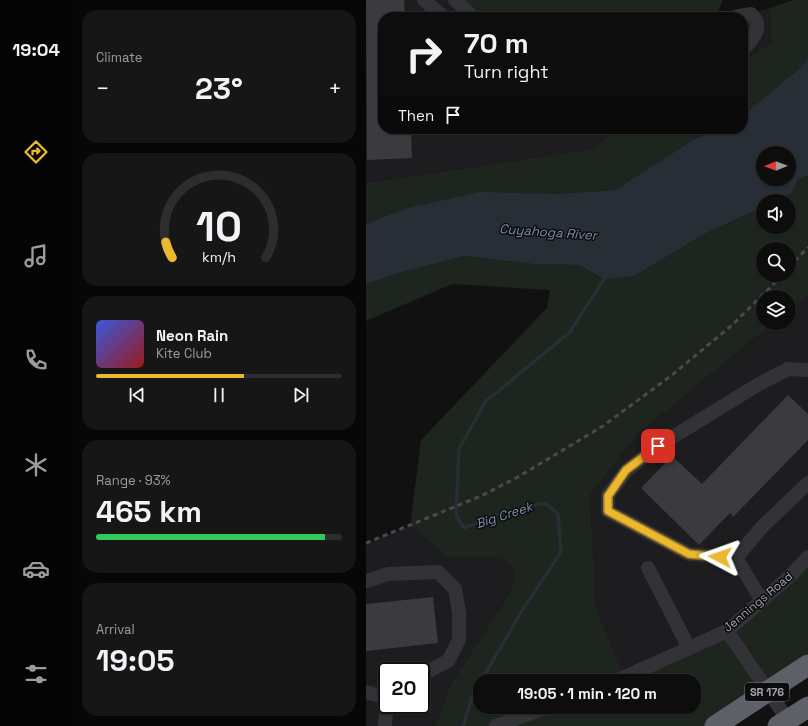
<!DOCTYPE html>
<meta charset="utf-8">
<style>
body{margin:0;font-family:"Space Grotesk",sans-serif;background:#161617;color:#f1f3f6;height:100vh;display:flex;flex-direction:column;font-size:15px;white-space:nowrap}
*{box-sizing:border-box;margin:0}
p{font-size:13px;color:#9a9c9e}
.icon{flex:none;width:22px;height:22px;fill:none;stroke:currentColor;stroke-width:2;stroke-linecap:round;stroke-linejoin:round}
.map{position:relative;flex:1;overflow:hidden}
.sheet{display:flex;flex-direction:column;gap:10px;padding:10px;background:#070708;width:294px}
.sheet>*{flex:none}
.banner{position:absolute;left:12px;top:12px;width:370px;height:122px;border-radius:16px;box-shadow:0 1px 3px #0004,0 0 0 1px #2d2d2e;background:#0d0d0e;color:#f1f3f6;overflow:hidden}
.needle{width:26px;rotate:269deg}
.controls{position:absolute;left:390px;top:146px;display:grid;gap:8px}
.controls a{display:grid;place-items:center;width:40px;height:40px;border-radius:50%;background:#0d0d0e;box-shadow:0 1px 3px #0004,0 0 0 1px #2d2d2e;font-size:20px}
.speed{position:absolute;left:12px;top:662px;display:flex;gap:8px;font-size:20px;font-weight:700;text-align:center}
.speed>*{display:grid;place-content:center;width:52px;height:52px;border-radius:50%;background:#0d0d0e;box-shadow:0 1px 3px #0004,0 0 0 1px #2d2d2e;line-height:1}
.speed .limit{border:2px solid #111;border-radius:6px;background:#fff;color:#111}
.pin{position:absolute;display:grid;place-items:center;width:34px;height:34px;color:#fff;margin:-17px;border-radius:8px;box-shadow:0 2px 6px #0006}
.me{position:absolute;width:44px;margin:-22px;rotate:274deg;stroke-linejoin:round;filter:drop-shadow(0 0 3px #0008)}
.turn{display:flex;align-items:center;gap:14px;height:84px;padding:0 20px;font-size:18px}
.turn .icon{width:52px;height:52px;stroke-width:2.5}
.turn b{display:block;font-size:28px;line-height:34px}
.then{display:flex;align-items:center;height:38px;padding:0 20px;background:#0003;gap:8px;font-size:15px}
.big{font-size:30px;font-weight:600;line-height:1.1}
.sheet .widget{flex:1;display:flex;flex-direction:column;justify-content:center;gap:6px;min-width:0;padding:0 14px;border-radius:16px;background:#161617}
.sheet .dial{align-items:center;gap:0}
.dial svg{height:104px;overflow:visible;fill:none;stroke:#2d2d2e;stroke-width:7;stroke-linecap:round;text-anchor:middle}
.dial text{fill:#f1f3f6;stroke:none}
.song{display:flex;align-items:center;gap:12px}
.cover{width:48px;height:48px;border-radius:6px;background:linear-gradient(135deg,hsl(230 70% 55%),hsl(0 70% 35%))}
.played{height:4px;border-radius:2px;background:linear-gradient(90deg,#ebb82f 60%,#2d2d2e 60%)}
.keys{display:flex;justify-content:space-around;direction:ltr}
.heat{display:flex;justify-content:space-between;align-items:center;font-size:22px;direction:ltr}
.charge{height:6px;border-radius:3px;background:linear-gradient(90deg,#34c759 93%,#2d2d2e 0)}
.trip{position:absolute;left:107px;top:674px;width:228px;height:40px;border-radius:16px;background:#0d0d0e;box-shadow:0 1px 3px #0004,0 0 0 1px #2d2d2e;font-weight:600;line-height:40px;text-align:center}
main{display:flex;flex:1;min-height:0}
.tab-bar{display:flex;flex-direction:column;width:72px;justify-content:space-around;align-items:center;background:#050506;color:#9a9c9e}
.tab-bar .icon{width:28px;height:28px}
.tab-bar .current{color:#ebb82f}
.tab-bar b{font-size:18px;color:#f1f3f6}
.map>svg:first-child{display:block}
.built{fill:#1d1d1f;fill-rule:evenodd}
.green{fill:#1d251e;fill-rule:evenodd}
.water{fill:#282e35;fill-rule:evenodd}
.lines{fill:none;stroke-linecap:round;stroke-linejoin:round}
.stream{stroke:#282e35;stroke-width:3.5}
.building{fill:#3b3b3f}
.minor{stroke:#323237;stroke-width:14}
.highway{stroke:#5e6068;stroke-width:21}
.rail{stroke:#494a50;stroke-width:3;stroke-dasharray:5 4;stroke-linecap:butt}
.route-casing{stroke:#99781f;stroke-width:10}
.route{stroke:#ebb82f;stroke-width:7}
.labels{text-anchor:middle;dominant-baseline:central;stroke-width:3;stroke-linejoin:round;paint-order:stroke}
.shield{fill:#0c0c0d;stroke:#757880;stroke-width:1}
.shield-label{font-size:11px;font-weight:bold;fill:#a2a6b2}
.street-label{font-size:12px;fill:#a2a6b2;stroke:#0c0c0d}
.water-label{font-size:13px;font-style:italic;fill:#7992ad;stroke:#0c0c0d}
</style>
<main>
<nav class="tab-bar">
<b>19:04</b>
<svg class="icon current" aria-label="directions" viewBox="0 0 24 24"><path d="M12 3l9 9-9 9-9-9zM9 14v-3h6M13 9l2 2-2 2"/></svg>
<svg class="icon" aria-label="music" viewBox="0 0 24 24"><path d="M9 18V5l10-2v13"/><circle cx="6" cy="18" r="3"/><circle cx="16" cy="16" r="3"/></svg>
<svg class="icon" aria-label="phone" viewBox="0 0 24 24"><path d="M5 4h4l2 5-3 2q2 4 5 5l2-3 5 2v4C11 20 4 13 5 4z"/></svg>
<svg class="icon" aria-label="climate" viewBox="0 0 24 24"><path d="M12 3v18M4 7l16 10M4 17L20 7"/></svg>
<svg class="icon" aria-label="car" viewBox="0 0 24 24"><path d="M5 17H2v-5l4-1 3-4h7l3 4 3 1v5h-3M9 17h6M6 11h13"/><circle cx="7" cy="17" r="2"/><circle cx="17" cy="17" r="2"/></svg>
<svg class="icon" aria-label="filters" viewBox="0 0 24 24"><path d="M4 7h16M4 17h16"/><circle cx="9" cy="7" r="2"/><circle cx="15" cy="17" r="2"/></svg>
</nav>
<section class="sheet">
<div class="widget"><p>Climate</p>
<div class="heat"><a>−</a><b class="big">23°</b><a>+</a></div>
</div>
<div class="widget dial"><svg viewBox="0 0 100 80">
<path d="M14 69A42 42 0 1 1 86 69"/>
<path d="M14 69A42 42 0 0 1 9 57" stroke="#ebb82f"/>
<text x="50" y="56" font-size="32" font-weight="700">10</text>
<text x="50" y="72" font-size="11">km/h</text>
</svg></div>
<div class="widget">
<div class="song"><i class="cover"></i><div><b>Neon Rain</b><p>Kite Club</p></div></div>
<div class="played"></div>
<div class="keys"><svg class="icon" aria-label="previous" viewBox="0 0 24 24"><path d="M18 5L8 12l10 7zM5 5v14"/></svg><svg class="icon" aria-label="pause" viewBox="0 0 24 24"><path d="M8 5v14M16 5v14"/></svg><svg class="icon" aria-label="next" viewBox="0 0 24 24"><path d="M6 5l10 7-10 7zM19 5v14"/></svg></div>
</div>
<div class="widget"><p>Range · 93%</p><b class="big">465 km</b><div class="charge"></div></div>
<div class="widget"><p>Arrival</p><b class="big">19:05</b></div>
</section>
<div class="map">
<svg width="442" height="726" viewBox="0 0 442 726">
<rect width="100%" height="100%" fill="#111112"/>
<path class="built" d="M0,0H89L107,17H17V129H251L227,149L0,183Z
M404,8L405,43L377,61V17H370Z
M442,295V557L361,631L258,678L230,607L224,495L272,434L407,323H423V310Z
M44,526L81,556H134L148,569L146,590L85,684L69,726H0V543ZM21,671H55V705H21Z"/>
<path class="green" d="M88,0H357L349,17H107Z
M428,0H442V59L434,68L377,115V61L405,43L404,8Z
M251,129H350L327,140L249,190L189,194L0,224V183L227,149Z
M442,175V295L423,310V297H397V323H407L272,434L224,495L230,607L258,677L361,631L442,557V665L349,726H69L85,684L146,590L148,569L134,556H81L44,526L55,440L181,308L184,290L86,284L0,321V284L40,271L99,256L167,264L213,265L238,279L397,207V227H423V201H410L425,194L432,180ZM397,249H423V275H397ZM114,681H328V707H114Z"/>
<path class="water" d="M442,59V175L432,180L425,194L410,201H397V207L338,234L268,276L238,279L213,265L167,264L99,256L40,271L0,284V224L42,208L115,192L189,194L249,190L327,140L350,129H377V115L434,68ZM397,153H423V179H397Z"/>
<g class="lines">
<path class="stream" d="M115,681L155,612L195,552L192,514L179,503C150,508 125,517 98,528L90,516L93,449L119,402L204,332L238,279V275
M97,726L106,697L114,683"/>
</g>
<path class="building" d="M0,0H38L39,17H17V129H45L46,158L1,160Z
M422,395L442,414V440L367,517L364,513L333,545L275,488L306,456L336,484Z
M67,597L72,643L0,651V604Z"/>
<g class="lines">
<path class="minor" d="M58,0L77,17
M89,0L107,17
M369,17L385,14C398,26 388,39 377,49
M370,558L323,554L242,511V495L261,470L292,446L393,384L422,369L442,370
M370,558L396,527L442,483
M370,558L396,601
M282,568L323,648
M0,581L22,574L72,572L89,589L93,613V640L82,661L55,675
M361,631L426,726
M250,681L361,631L425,575L442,557
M0,692L21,698
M19,726L21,700
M130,726L182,707"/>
<path class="highway" d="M349,726L442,665
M412,726L442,707"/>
<path class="rail" d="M423,268L442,247
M0,543L115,496L152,477L237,426L306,375L365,326L417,275"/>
</g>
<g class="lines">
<g class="route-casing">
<path id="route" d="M292,446L260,470L242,496V511L323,554L354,557"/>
</g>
<use href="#route" class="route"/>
</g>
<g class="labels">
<rect class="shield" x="379" y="683" width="44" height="18" rx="3"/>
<g class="shield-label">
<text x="401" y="692">SR 176</text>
</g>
<g class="street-label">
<text transform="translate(392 602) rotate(-40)">Jennings Road</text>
</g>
<g class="water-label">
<text transform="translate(182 232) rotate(4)">Cuyahoga River</text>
<text transform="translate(138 515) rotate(-18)">Big Creek</text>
</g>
</g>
</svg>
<div class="controls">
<a><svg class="needle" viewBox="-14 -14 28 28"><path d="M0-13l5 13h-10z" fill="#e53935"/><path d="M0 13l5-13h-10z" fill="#9a9c9e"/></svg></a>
<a><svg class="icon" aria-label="sound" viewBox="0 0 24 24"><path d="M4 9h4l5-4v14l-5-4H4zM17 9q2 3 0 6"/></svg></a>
<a><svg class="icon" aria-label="search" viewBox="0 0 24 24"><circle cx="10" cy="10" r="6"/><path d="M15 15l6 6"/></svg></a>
<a><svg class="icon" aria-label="layers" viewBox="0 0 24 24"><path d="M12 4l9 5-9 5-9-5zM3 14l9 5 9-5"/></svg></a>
</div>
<div class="speed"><div class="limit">20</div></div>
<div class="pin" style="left:292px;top:446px;background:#d93025"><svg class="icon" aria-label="arrive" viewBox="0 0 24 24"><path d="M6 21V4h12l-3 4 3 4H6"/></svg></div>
<svg class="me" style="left:354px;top:557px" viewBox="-20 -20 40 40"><path d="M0-17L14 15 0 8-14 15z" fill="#ebb82f" stroke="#fff" stroke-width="4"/></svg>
<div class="trip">19:05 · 1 min · 120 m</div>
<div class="banner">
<div class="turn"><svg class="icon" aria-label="right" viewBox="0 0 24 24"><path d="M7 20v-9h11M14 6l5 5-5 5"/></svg><div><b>70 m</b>Turn right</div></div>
<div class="then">Then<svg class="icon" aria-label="arrive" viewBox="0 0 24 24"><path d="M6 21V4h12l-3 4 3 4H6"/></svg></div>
</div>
</div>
</main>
